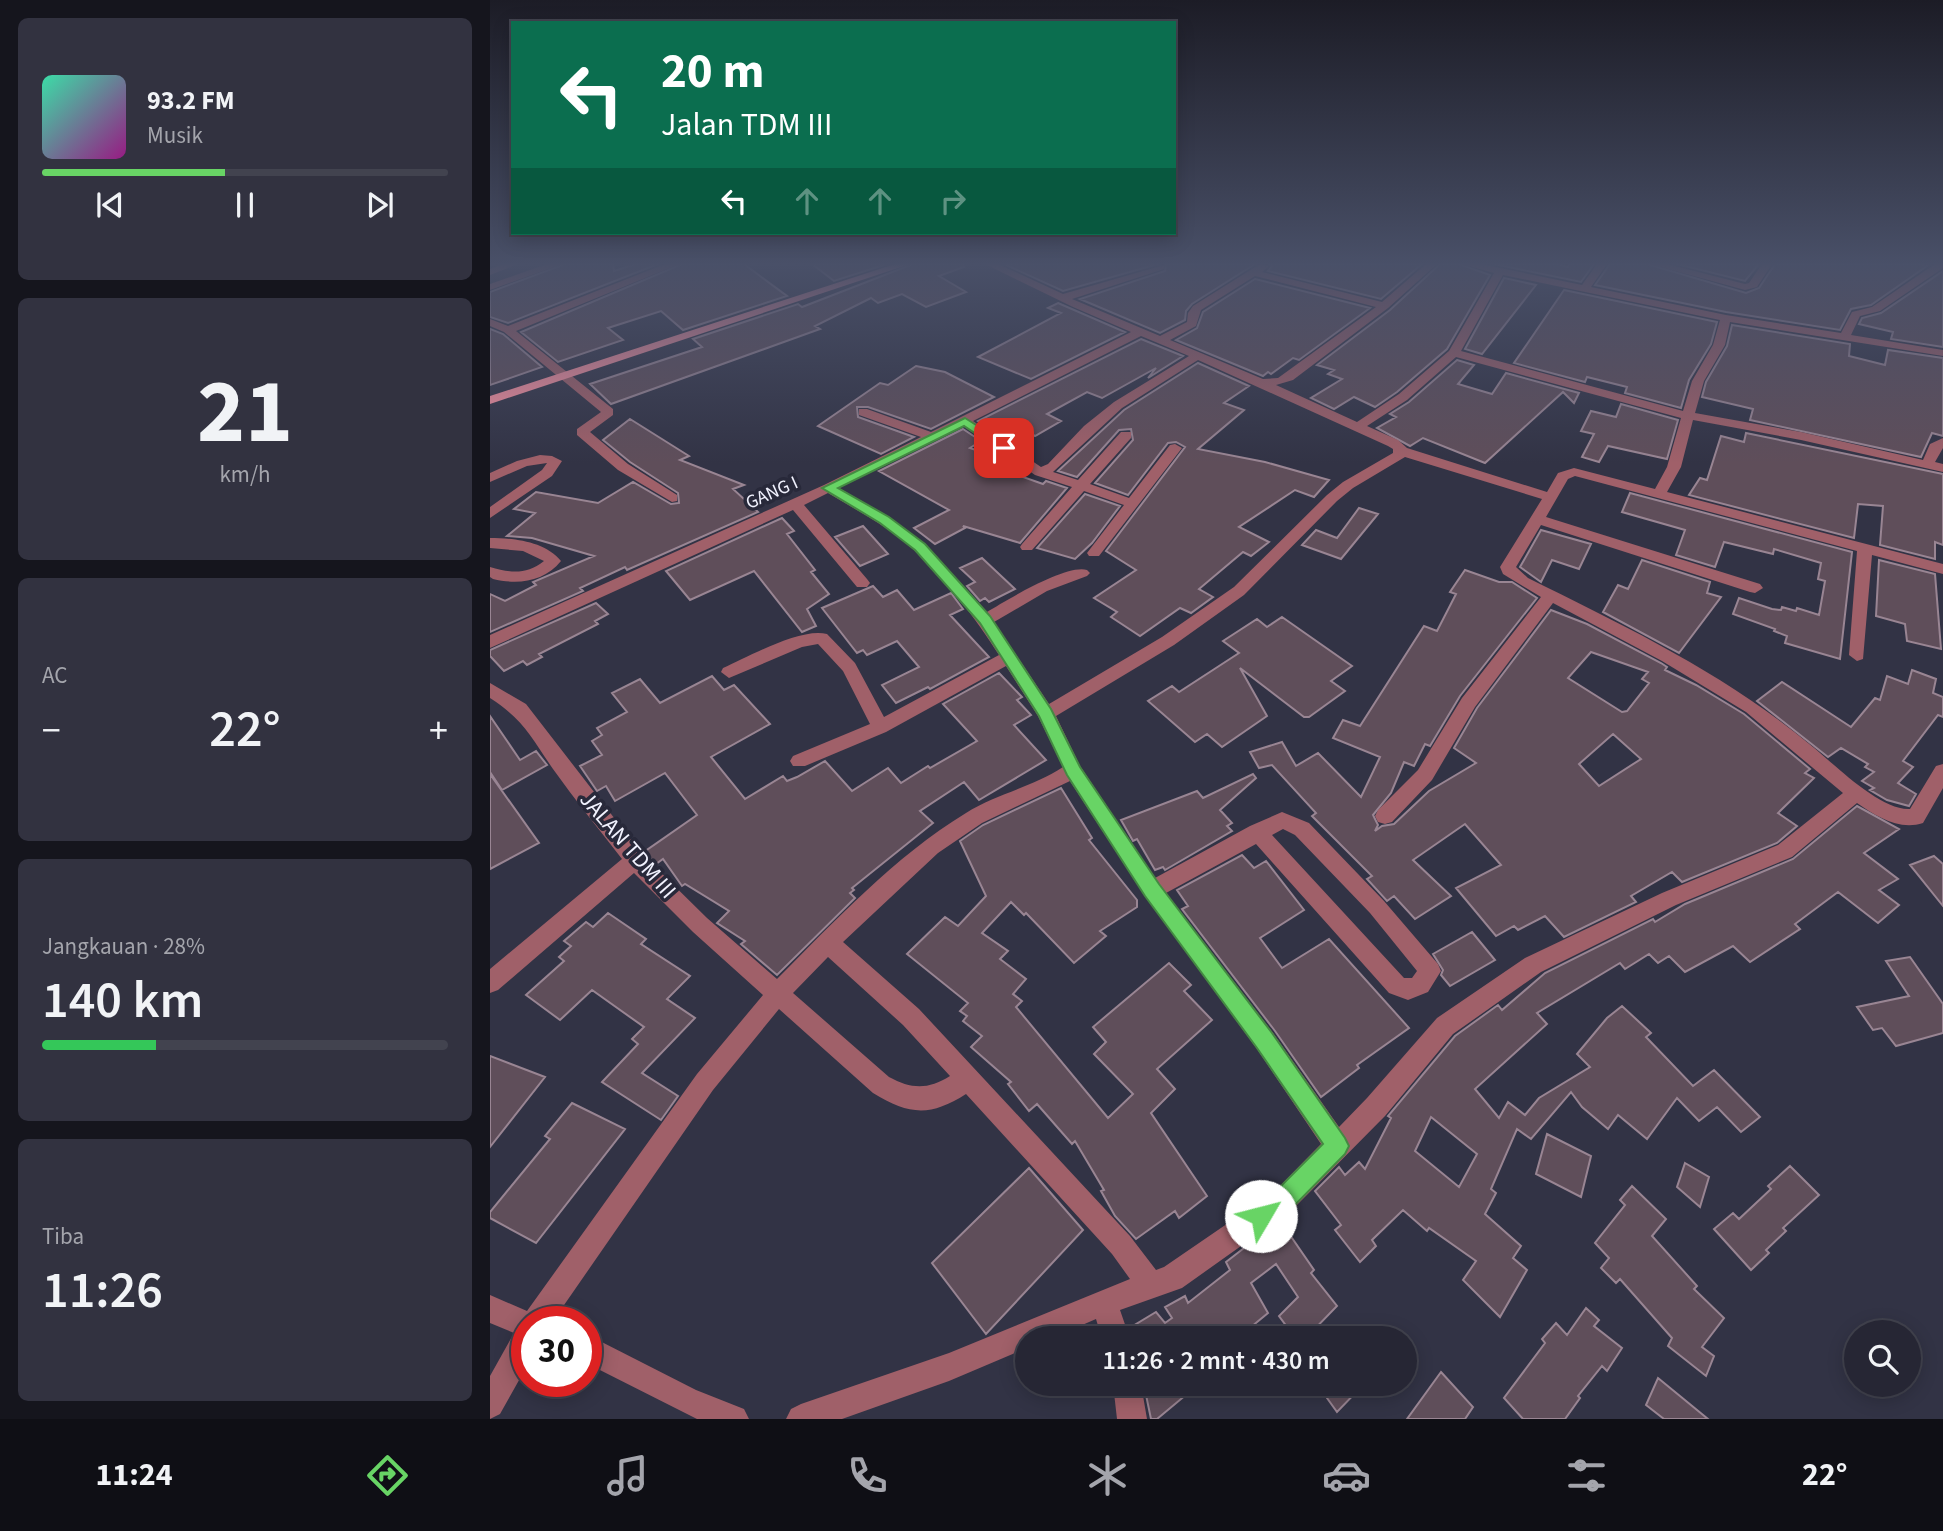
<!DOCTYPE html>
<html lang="id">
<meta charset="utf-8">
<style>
body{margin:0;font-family:"Source Sans 3",sans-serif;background:#323240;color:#f1f3f6;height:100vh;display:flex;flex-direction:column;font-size:26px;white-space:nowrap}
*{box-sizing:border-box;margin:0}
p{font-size:23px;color:#a4a5ac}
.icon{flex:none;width:38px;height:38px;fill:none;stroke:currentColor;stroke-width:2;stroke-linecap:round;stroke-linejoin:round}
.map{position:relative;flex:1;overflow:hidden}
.details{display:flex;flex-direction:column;gap:18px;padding:18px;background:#15151d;width:490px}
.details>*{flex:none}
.banner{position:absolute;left:21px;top:21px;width:665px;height:214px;border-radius:0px;box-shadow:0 4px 18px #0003,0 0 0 2px #42434f;background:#0b6e4f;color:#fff;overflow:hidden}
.buttons{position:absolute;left:1354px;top:1320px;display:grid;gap:14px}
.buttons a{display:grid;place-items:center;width:77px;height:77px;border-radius:50%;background:#262634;box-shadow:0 4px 18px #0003,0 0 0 2px #42434f;font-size:35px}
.speed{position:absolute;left:21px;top:1306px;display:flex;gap:14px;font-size:35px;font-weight:700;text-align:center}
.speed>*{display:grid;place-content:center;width:91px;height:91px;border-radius:50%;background:#262634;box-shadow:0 4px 18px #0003,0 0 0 2px #42434f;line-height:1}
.speed .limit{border:10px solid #d22;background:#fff;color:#111}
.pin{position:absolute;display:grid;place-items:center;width:60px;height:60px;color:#fff;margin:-30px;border-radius:14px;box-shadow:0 4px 10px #0006}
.me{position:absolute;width:77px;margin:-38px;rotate:53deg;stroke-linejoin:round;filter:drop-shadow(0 0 5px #0008)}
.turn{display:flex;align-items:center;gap:24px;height:147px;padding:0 35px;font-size:32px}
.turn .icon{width:91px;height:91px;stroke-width:2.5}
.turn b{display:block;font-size:49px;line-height:60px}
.lanes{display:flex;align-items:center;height:66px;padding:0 35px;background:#0003;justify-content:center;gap:35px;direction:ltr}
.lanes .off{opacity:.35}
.big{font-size:52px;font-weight:600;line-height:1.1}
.details .widget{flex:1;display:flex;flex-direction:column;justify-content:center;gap:10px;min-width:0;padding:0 24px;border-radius:10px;background:#323240}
.details .dial{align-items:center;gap:0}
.dial b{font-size:91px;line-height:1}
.song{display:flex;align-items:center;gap:21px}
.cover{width:84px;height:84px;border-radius:10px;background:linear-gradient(135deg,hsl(160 70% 55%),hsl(310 70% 35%))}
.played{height:7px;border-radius:4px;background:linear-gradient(90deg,#68d465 45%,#42434f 45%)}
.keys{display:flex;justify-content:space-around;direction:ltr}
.heat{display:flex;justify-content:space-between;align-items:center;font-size:38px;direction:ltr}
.charge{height:10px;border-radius:5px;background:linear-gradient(90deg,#34c759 28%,#42434f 0)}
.trip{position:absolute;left:525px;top:1326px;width:402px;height:70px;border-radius:35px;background:#262634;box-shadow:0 4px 18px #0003,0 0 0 2px #42434f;font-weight:600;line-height:70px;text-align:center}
.dock{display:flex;height:112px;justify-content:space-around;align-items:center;background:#0f0f15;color:#a4a5ac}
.dock .icon{width:49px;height:49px}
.dock .on{color:#68d465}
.dock b{font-size:32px;color:#f1f3f6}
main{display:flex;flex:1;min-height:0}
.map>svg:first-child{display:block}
.building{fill:#5f4e5a;stroke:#998593;stroke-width:2;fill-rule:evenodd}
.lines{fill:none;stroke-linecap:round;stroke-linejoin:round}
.street{fill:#a06069;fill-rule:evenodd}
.primary{fill:#fa91a0;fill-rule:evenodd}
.route{fill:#68d465;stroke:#448a42;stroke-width:2}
.labels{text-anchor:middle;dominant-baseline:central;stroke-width:7;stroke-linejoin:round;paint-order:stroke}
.far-street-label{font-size:19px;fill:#f1f2fe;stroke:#28293a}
.street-label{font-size:23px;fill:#f1f2fe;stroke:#28293a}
</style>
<main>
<section class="details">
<div class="widget">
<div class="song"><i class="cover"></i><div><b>93.2 FM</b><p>Musik</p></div></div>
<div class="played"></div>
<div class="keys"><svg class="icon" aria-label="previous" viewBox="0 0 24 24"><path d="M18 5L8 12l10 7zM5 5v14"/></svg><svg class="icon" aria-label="pause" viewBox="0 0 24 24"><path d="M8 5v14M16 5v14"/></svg><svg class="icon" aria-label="next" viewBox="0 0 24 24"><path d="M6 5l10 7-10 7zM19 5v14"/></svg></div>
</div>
<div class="widget dial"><b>21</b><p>km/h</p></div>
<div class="widget"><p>AC</p>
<div class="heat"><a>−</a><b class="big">22°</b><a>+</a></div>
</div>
<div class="widget"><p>Jangkauan · 28%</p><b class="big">140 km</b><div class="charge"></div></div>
<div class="widget"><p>Tiba</p><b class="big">11:26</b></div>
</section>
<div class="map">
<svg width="1453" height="1419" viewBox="0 0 1453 1419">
<rect width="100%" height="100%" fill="#323345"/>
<path class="building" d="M75,264H123L124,271L146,264H168L18,323L0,317V292Z
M192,264H254L297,296L193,330L171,311L118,328L133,340L68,362L31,332Z
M322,264H397L344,281Z
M423,264H473L474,267L449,276L476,292L436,307L412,294L388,303L381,298L325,326L330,329L121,404L100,384L212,347L203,339L308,304L312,307Z
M514,264H668L573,291Z
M676,264H765L702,304L696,311L695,320L670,333L590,299L675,271Z
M780,264H932L891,299L778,271L782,266Z
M950,264H969L1000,275L957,349L907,392L885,407L864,397L844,409L821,398L852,379L838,374L844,370L827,365L900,310Z
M1004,264H1067L1078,267L1079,264H1104L1091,282Z
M1120,264H1157L1256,293L1269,288L1285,264H1429L1437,266L1381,305L1361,309L1350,330L1236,312L1105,285Z
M1187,264H1269L1255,281Z
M1453,271V347L1401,339L1403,332L1369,324L1372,318L1391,313Z
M1014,278L1046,285L992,354L975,349Z
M765,279L880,308L809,360L803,358L781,374L778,372L773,376L686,340L707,328L713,312Z
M1074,290L1227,322L1221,344L1199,380L1191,408L1135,393L1137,387L1097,377L1095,382L1024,363Z
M568,303L635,332L541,379L488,357L571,313L558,308Z
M1242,325L1360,344L1359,356L1395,365L1398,350L1453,358V436L1442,433L1431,457L1260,420L1263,409L1212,397L1216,382L1237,346Z
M0,329L13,334L52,367L0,385Z
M651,339L693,356L658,378L666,368L612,398L597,392L557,414L571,421L545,436L523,424L506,433L488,421Z
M967,360L984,365L968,384L1002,394L1016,373L1089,393L1084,403L1073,392L995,463L933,438L920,446L887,428L906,417L900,414L919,402Z
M708,363L759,386L734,403L754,410L708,449L775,462L839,480L824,497L805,490L749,527L779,542L761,556L753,552L709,589L723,597L701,613L690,608L650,636L621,617L627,612L604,598L646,570L616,551L695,447L686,442L678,443L638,495L605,483L643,440L641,429L629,430L587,477L568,471L634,410Z
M426,366L455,372L504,397L441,429L378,407H367L368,417L424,437L391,454L328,426L390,383L398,385Z
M1131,404L1188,420L1177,459L1118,446L1109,462L1092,457L1104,434L1091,431L1101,411L1126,417Z
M140,419L199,456L190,460L254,485L243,489L268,512L137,570L135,567L90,588L93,591L0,632V594L15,601L46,585L43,582L104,556L42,538L17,536L45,513L24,509L46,492L108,503L143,482L181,504L189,503L188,493L140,462L113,440Z
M473,429L491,441L480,448L514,460L505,467L553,484L556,481L577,488L530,543L473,526L475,528L445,544L424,528L459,510L389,471Z
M1256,433L1453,474V545L1445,542V559L1390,545L1393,506L1368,504L1364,538L1199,495L1210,478L1217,480L1231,436L1254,442Z
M1140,493L1362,552L1350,659L1295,643L1297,636L1284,631L1285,629L1243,614L1249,598L1282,609L1291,610L1292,607L1306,611L1307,608L1329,615L1335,581L1328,579L1331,563L1284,549L1283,554L1234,542L1225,567L1186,555L1195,530L1132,512Z
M595,494L630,506L602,543L585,559L547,548Z
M869,508L888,514L851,559L812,545L826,530L847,538Z
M292,518L304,531L297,534L325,570L321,572L339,594L317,609L326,626L312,632L264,571L200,600L176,571Z
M373,526L398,554L370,566L345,537Z
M1051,530L1101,544L1089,569L1062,560L1051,582L1030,567Z
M492,558L525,589L499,602L495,598L490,601L477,586L485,582L470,568Z
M1152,560L1220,582L1217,593L1231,597L1189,653L1113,612L1128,585L1138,589Z
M1389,560L1445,574L1451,649L1417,641L1415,624L1386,616Z
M975,570L1009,582H1022L1047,598L970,696L940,746L935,744L924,766L914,762L901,793L883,815L888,825L885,831L892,826L904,824L939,791L986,763L964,748L987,708L1061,610L1097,624L1171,663L1177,667L1175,670L1206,685L1254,714L1320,769L1315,773L1324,778L1288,813L1307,826L1287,843L1192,882L1182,872L1141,896L1146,902L1074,937L1055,916L1028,930L1024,926L1006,936L966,888L1011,865L975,824L923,860L961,896L925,919L904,896L897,901L877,879L882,876L822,816L826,813L782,765L769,768L760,752L792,742L806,766L828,753L871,797L890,757L843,738L853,720L870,726L934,626L947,631L966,594L960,592ZM1101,652L1158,672L1152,679L1159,683L1137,711L1132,712L1078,678ZM1123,734L1151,759L1109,786L1089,764Z
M383,586L393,597L407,590L424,610L461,593L473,609L460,615L499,657L440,689L438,687L406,703L392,685L429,667L407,641L377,655L373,650L367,653L332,608Z
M106,603L118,614L105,621L108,624L49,654L52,657L37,665L33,661L14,671L0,656V650Z
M792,617L862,666L841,681L855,691L819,717H814L750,668L777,716L732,747L717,734L705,742L658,701L682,686L689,692L749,653L733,641L767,619L777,627Z
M1422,670L1446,679L1443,693L1453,697V717L1448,715L1413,761L1423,767L1408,783L1426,794L1419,806L1397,800L1380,790L1384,788L1372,781L1384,772L1375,767L1378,764L1351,748L1338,757L1267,701L1292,682L1361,727L1385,698L1390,700L1397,676L1418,684Z
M509,673L532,697L527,700L541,715L524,725L556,760L489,800L474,782L430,811L443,823L362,888L364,890L360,893L365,898L287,975L251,944L255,941L227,923L239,911L195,884L192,886L173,859L166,864L154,852L207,815L175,773L125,801L116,786L107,791L90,766L112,755L102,741L112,735L107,728L137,712L122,693L150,679L170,703L222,676L234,690L244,685L280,724L221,757L255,799L293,776L297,781L307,777L335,761L362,791L398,768L411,783L438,766L440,768L487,741L453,704Z
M0,716L30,760L46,751L57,765L12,790L0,772Z
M0,774L49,843L0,869Z
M763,774L766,778L730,810L742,823L737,826L742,831L675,870L673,867L665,870L647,839L643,841L631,820L707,791L713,798Z
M571,788L602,838L599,840L647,900V907L610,931L616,936L584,963L536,913L534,915L521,902L492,933L518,951L510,959L536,979L523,994L532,1001L526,1007L618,1118L643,1094L604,1054L616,1042L603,1027L679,963L701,985L694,991L722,1020L667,1069L685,1089L661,1113L717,1196L689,1218L685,1211L646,1239L625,1216L611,1191L614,1190L585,1141L582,1144L547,1104L539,1111L518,1084L521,1082L481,1047L492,1036L473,1021L477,1016L470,1011L478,1003L417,954L455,917L468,926L496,896L470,841L493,825Z
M1367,806L1409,829L1374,853L1408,879L1389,890L1409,905L1388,923L1348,892L1305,924L1310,929L1260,962L1243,946L1195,972L1179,956L1168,963L1159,954L1135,969L1130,963L1047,1013L1057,1024L985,1089L1009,1118L1018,1102L1035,1115L1049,1098L1100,1067L1087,1054L1117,1018L1132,1006L1161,1033L1156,1037L1203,1086L1224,1070L1270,1117L1251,1132L1227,1107L1209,1121L1187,1098L1157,1139L1128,1115L1118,1129L1092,1107L1081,1092L1041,1139L1027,1129L1001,1189L1006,1193L995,1214L1031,1246L1023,1258L1037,1270L1010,1317L973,1280L986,1261L939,1228L937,1231L913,1210L882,1240L886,1246L870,1262L845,1230L851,1225L825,1191L849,1167L855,1175L869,1162L875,1169L901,1118L898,1116L965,1036L1008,1005L1012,1010L1055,973L1163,919L1165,922L1195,904L1303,859ZM941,1117L987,1154L969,1187L925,1151Z
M752,855L764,868L776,861L814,910L770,938L792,968L839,939L919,1028L867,1065L869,1068L831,1097L785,1031L692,909L698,906L687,890Z
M1444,856L1453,864V906L1420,865Z
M118,913L156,939L151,944L200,976L177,999L205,1018L152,1073L188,1096L171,1120L112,1082L148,1044L142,1039L154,1027L102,990L70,1020L36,995L74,961L69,957L81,946L74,941L96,922L103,927Z
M982,932L1005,960L960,986L951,975L953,970L943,954Z
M1420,957L1453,1004V1033L1406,1046L1392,1028L1383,1030L1367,1007L1419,996L1396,961Z
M0,1056L55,1077L0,1147Z
M82,1103L135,1129L46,1243L0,1218V1212L60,1139L55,1136Z
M1057,1134L1101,1156L1091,1197L1046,1174Z
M1195,1163L1219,1177L1210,1207L1187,1187Z
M1300,1166L1329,1195L1293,1228L1296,1231L1276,1250L1279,1253L1261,1270L1224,1229L1243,1213L1249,1219L1281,1189L1278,1186Z
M539,1168L593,1230L496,1334L442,1263Z
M1142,1186L1176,1219L1162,1236L1207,1286L1204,1289L1234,1318L1212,1347L1224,1356L1216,1376L1178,1346L1182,1338L1130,1279L1126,1283L1111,1268L1119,1258L1105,1243L1135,1205L1130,1200Z
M791,1222L824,1270L821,1273L847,1306L815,1339H806L789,1316L808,1297L786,1264L761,1283L778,1313L755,1332L759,1339H648L643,1326L666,1312L675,1323L682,1318L675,1307L695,1296L698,1303L740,1270L736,1262L758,1245L760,1248Z
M1096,1308L1109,1320L1104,1326L1132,1348L1117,1371L1112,1366L1088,1396L1090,1398L1075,1419H1033L1014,1398L1055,1343L1052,1339L1066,1323L1077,1335Z
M951,1372L983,1407L975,1419H917Z
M1168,1378L1218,1419H1174L1156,1405Z
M669,1384H709L667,1419H661L656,1395Z
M827,1384H874L847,1412Z"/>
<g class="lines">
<path class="street" d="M13,264H28L0,275V269Z
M57,264H72L0,290V284Z
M175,264H189L26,331L123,409V415L100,432L138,464L187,495V501L182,502L128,470L87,435V429L111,412L14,332L0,326V319L18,326Z
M495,264H508L573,294L674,265V269L582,299L670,336L697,322L698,313L703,306L770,264L779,266L772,272L892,302L936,264H947L898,308L803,380L786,385L867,422L909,394L959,351L1004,273L972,264H991L1092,285L1107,264H1117L1101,287L1236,315L1351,333L1362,312L1382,307L1445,264H1453V268L1390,311L1370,316L1361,335L1453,350V356L1240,322L1235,345L1214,381L1205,413L1311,432L1433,460L1440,444L1453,438V448L1445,462L1453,464V472L1311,440L1203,420L1191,467L1177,492L1453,564V574L1382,555L1373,659L1367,661L1359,655L1367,551L1085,476L1078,479L1056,517L1270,584L1273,588L1265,593L1260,592L1051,525L1026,567L1038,578C1139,628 1237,675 1323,747C1345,765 1391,811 1420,809L1446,766L1453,764V788L1433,823C1409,831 1386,816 1367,803L1302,857L1186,905L1051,972L963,1034L895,1116L803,1209L692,1288L630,1310L640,1339H612L606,1319L560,1339H537V1348L459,1381L352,1419H296L301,1409L311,1404L459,1353L640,1279L622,1254L476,1094C440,1117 419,1115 383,1093L289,1009L223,1090L63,1321H37V1366L10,1414L0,1419V1376L24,1333L0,1323V1295L37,1311L207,1074L273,995L203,932L144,873L8,990L0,993V969L132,859C109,829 85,800 63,769C41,737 34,720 0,698V683L36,704L152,854L217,918L287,979C346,920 404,857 476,813C506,794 543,787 573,767L548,716L516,666L396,732L315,766H303L300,761L303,756L380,724L353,671L328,644L312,647L239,678L231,672L233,668C258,657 311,627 337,634L365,663L394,717L509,655C486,619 455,578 424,550C399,527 368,511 338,493L314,505L377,579L380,583L377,587H367L303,510L0,648V635L334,485L431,437L369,415V409H377L441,432L641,332L583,307ZM1013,275L1230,320L1223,345L1202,381L1193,411L971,351ZM765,276L886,307L788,378L773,379L680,340L706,326L711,310ZM651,336L699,356L624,402L594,426L558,464L551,467L483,421ZM966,357L1191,418L1177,467L1165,489L1084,468L1068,473L1057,492L917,448L908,440L877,426L917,400ZM708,360L898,446L903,449V453L853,482L837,495L744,587L672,637L559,704L504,622L557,591L597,576L600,573L597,570C576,564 517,600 497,612L435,544L399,517L349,488L473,426L545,475L582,487L532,544L530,547L532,550H542L594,491L634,505L597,553L599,556H609L692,448L685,444L680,445L639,498L600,484L641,438V432H631L588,480L563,472L632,408ZM915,457L1052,499L1010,567L1013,574L1051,597L972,698L928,770L888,810L885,816L888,822L895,824L902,822L942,780L985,707L1063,603L1172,661L1256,712L1353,793L1288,845L1172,893L1035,958L947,1018L877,1098L849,1127L783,1033L676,893L766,844L899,993L918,1000L938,992L951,971L948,964L894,901L819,823L792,812L760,826L665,878L590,766L566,716L684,645L754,595L847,501L863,488ZM580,781L655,896L767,1049L831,1144L785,1191L674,1267L666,1270L640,1236L429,1009L353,942L448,853L492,823ZM793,829L805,835L880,913L927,971L922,978H914L782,835ZM338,957L413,1025L460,1076C438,1090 421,1089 399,1077L303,993Z
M1160,264H1177L1255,284L1259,283L1272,264H1282L1267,287L1255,290Z
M50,455L62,456L72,461L62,476L0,518V507L52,470L57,463L37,466L0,482V473L27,461Z
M0,538C23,538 55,541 71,561C54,582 28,585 3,579L0,577V567C21,573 36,575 54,561L33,551L0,548Z
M96,1334L206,1390L254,1409L259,1419H207L96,1363Z
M623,1384H651L657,1419H627Z"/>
<path class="primary" d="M405,264H420L0,404V396Z"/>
</g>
<linearGradient id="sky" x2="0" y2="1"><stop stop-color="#1c1c26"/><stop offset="0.57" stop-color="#495068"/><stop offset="1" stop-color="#495068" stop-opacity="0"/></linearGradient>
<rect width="1453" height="463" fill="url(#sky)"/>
<path class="route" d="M475,418L518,445V450H510L474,426L348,488L399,517L435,544L500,616L561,709L590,767L669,884L782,1033L855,1138L859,1146L855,1154L802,1208L771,1228L763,1224L759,1216L763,1207L785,1192L833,1144L767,1048L655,896L577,775L549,716L490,623L425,550L390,523L332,488Z"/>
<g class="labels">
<g class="far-street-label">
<text transform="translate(282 493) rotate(-24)">GANG I</text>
</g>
<g class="street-label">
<text transform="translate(138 845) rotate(49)">JALAN TDM III</text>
</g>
</g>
</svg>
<div class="buttons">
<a><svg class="icon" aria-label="search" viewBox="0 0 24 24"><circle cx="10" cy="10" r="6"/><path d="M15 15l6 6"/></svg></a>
</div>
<div class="speed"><div class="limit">30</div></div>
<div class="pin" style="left:514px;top:448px;background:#d93025"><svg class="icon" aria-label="arrive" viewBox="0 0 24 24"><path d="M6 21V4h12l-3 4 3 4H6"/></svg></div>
<svg class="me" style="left:771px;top:1216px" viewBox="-20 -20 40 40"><circle r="19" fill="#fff"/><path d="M0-13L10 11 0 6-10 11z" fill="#68d465"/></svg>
<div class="trip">11:26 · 2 mnt · 430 m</div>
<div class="banner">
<div class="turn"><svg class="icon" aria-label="left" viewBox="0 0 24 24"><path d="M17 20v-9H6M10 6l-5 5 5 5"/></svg><div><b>20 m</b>Jalan TDM III</div></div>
<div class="lanes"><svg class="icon" aria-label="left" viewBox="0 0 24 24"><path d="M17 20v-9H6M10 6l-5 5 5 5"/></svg><svg class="icon off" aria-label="ahead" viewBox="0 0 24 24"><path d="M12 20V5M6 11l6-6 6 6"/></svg><svg class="icon off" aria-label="ahead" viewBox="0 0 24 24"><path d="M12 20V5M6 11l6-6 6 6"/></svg><svg class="icon off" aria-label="right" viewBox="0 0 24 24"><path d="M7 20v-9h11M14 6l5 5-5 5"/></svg></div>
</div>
</div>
</main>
<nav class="dock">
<b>11:24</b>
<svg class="icon on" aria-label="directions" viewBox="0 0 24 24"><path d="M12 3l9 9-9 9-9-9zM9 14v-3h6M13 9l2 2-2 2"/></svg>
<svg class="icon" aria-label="music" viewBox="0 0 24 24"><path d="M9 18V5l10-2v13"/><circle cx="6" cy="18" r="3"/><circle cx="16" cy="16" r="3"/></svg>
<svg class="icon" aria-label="phone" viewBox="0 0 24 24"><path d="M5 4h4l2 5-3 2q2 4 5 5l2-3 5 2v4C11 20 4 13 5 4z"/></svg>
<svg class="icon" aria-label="climate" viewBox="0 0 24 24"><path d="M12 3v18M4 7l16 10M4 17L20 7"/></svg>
<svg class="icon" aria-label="car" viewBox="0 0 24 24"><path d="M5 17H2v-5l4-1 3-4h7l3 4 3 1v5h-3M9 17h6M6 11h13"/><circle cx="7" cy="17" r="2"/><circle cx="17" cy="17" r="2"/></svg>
<svg class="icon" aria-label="filters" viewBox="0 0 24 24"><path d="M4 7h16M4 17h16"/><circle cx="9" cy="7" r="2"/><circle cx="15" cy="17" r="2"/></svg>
<b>22°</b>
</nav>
